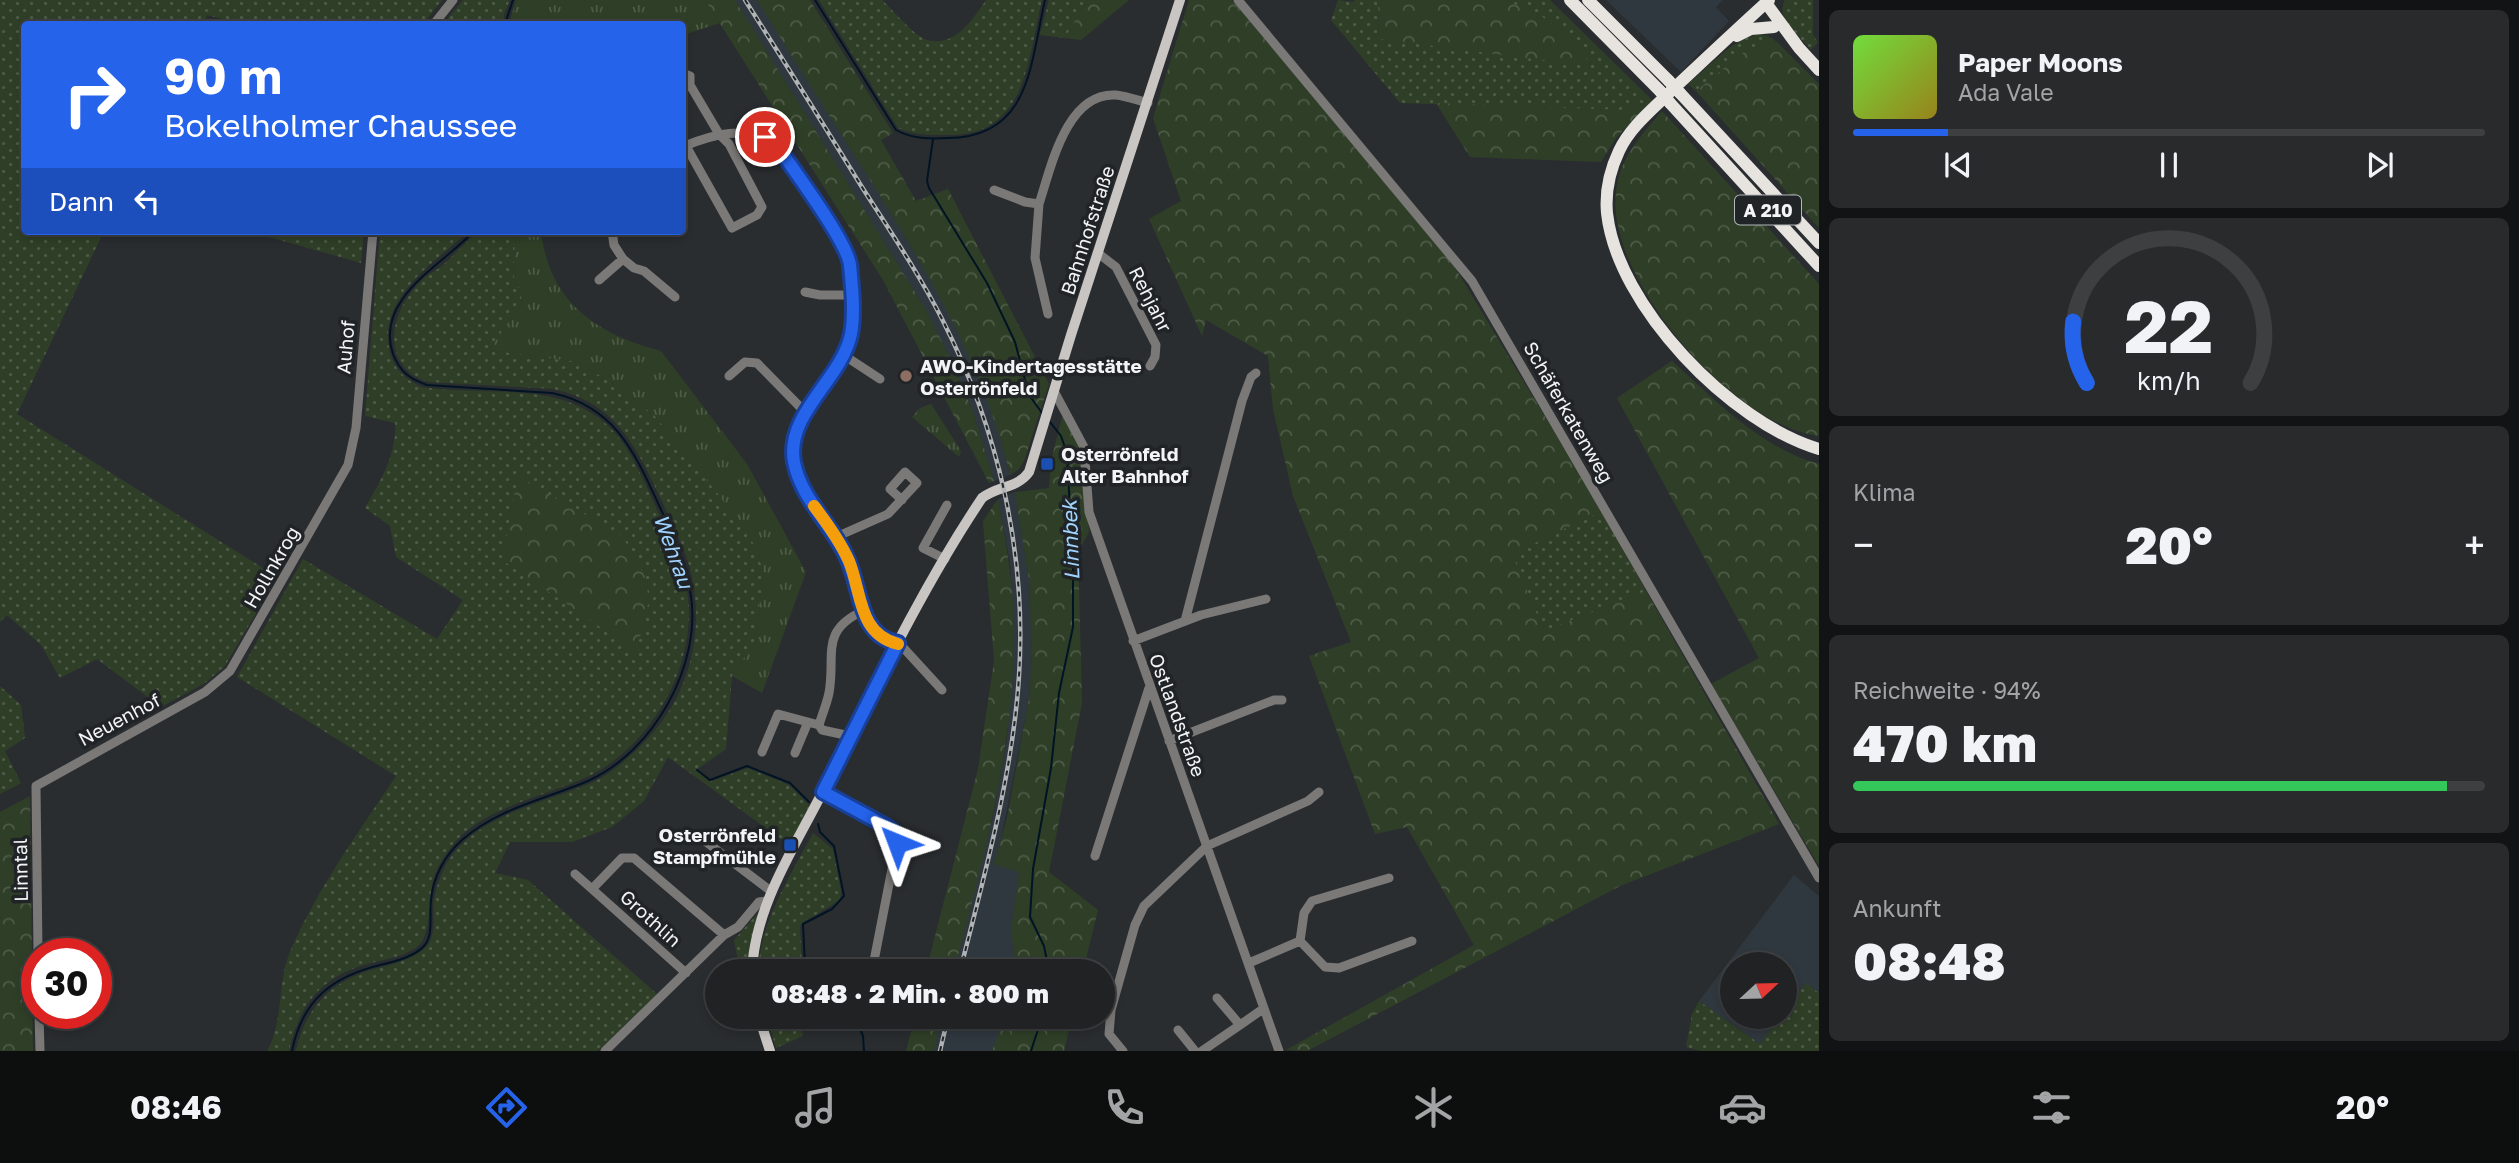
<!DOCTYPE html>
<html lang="de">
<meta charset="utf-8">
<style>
body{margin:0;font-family:"Golos Text",sans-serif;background:#282a2c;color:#f1f3f6;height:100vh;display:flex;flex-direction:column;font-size:26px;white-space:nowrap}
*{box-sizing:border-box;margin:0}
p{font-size:23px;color:#a2a4a6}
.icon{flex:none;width:38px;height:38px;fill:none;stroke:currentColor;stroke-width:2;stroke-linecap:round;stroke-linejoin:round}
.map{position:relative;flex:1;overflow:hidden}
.sheet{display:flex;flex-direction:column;gap:10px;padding:10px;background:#121314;width:700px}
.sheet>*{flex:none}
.guide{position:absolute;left:21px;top:21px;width:665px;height:214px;border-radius:7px;box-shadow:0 4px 10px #0003,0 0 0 2px #3d3f41;background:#2563eb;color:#fff;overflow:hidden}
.needle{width:46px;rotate:68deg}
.tools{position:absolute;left:1720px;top:952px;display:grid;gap:14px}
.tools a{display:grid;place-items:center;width:77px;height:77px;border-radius:50%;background:#202224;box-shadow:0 4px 10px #0003,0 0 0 2px #3d3f41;font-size:35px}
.speed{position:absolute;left:21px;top:938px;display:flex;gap:14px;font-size:35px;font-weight:700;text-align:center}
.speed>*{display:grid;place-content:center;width:91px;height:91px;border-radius:50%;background:#202224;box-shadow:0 4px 10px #0003,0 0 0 2px #3d3f41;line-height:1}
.speed .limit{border:10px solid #d22;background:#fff;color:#111}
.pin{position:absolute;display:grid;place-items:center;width:60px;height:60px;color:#fff;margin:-30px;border:4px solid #fff;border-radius:50%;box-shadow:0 2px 7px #0007}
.me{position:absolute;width:77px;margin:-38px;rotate:316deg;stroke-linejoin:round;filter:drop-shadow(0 0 5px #0008)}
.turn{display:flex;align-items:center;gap:24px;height:147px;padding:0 28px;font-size:32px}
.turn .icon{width:91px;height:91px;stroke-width:2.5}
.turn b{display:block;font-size:49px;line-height:60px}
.then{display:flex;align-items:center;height:66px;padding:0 28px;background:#0003;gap:14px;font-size:26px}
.big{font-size:52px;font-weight:800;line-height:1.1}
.sheet .card{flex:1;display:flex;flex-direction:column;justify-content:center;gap:10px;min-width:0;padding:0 24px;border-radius:10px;background:#282a2c}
.sheet .dial{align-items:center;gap:0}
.dial svg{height:182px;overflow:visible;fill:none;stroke:#3d3f41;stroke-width:7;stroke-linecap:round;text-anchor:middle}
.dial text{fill:#f1f3f6;stroke:none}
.song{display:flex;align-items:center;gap:21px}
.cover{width:84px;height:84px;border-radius:10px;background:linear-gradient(135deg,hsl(100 70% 55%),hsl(50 70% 35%))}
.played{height:7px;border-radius:4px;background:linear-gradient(90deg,#2563eb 15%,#3d3f41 15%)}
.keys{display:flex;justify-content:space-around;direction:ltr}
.heat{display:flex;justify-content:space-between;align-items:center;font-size:38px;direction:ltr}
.charge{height:10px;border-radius:5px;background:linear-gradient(90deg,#34c759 94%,#3d3f41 0)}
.trip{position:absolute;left:705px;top:959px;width:410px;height:70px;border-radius:35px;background:#202224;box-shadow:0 4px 10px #0003,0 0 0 2px #3d3f41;font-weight:800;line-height:70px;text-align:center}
.menu{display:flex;height:112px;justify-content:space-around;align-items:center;background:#0d0e0e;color:#a2a4a6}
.menu .icon{width:49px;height:49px}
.menu .on{color:#2563eb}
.menu b{font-size:32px;color:#f1f3f6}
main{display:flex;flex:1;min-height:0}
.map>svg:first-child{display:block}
.built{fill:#30383f}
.grass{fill:url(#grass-dots)}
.forest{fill:url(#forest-crowns)}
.park{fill:url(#park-tufts)}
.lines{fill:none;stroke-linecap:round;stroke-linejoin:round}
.stream{stroke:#011424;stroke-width:2}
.minor{stroke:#7b7977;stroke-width:9}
.major{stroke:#c8c5c2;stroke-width:10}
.highway{stroke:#e7e3df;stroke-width:12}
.rail-casing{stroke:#b1b4b6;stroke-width:4.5}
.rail{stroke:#212427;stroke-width:2;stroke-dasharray:5;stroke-linecap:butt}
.highway-bridge{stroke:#e7e3df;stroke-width:12}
.route-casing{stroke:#184099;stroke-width:18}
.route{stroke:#2563eb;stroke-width:12}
.slow{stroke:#f59e0b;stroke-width:12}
.education-dot{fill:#8d6e63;stroke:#212427;stroke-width:2.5}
.transit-dot{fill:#1a4fb4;stroke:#212427;stroke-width:2.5}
.labels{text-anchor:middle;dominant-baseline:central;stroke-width:7;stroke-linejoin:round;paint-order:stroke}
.shield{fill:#212427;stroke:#b3b6b8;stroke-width:2}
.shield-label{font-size:18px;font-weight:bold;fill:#f2f4f6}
.street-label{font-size:19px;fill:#f2f4f6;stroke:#212427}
.poi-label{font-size:19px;font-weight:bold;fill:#f2f4f6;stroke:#212427;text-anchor:start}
.water-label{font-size:21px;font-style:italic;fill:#a0d4ff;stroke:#212427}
</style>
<main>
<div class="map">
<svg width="1819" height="1051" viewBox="0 0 1819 1051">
<defs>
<pattern id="grass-dots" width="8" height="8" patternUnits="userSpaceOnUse" patternTransform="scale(1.75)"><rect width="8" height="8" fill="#2f3f27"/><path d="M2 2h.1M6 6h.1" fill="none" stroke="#4e5b47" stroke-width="1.8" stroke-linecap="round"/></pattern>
<pattern id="forest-crowns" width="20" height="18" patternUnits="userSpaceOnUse" patternTransform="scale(1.75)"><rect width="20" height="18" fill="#2f3f27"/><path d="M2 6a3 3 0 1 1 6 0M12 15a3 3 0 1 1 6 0" fill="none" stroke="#4e5b47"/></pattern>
<pattern id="park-tufts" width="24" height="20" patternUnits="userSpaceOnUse" patternTransform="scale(1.75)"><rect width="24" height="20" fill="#2f3f27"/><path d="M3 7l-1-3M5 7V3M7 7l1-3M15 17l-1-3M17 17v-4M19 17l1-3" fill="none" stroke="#4e5b47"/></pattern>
</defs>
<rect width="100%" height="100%" fill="#2a2d30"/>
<path class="built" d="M735,0H757L889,210L943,301L969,352L991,404L1010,475L994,481L973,412L951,360L926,310Z
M1606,0H1723L1716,7L1729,21L1681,72Z
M1015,492L1029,580L1032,654L1029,698L996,864L1019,872L1011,931L1017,971H954L994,812L1007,740L1014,630L1010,563L998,499Z
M1794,875L1819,896V993L1806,983L1785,1011V964H1732V1017H1780L1760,1044L1699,1001Z
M942,1017H1005L993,1051H934Z"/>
<path class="grass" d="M0,0H442L423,24H242L207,15L205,24H24V231H104L17,414L277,577L225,666L205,683L161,707L97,659L60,678L41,645L7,615L0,622Z
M463,0H510L504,14L503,24H443Z
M819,0H882C893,10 914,36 927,40C955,48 973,19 986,0H1042C1028,58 1027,134 951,135C933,135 915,136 898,128Z
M1049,0H1087L1065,38L1040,35Z
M1338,0L1354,2V0H1378L1379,39L1544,18L1506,0H1550L1653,101L1645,108L1635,100L1621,110L1400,103L1331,20Z
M1785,0H1813V35L1818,42L1811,50C1799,35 1775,19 1785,0Z
M1760,34L1768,36L1777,42L1749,48L1696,91L1688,84C1709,67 1733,38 1760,34Z
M248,231H364L361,263Z
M380,231H469C435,262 376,298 390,353C395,370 406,380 422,387C495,398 578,375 625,446C641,471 652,500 665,527C675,548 685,573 688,597C696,666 652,745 589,776C546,797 492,804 457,840C447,851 437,866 433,880C428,898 432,935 418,946C403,958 383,959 364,965C320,978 298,1007 289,1051H267C284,1021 277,983 290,952C317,889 358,833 396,776L237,677L303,559L437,639L463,600L396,557L390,526L365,508C380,482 397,454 395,423L365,416Z
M478,231H516L513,273L523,302L489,350L578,362L617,386L655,416L747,529L759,555L763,573L756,640L732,676L726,749L696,770L709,782L748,768L789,785L810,806L789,845L668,757L644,801L612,827L572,842H510L495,873L528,880L657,994L598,1051H296C304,1012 327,985 365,972C385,965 407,963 424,949C438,938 432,915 434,899C438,879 447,857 463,843C498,811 548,801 591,783C614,773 632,755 649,737C692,691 706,625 689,565C682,542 671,522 662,501C636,447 617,403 553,389L428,382C413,377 403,370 397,355C387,327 404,296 425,277C430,273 437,270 443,265C455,254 466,242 478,231Z
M1602,511L1646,591L1544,631L1511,554Z
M0,686L21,705L25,738L5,751L21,783L0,794Z
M813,833L833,849L841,891L840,900L802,923L800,926L802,969L800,971H758C761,920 790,877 813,833Z
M757,914L759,915L751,938L748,971H740L734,940Z
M1806,983L1819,993V1051H1701L1686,1047L1692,1014L1699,1001L1760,1044L1780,1017H1785V1011Z
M767,1017H801L803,1036L776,1048Z"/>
<path class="forest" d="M705,0H735L926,310L951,360L973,412L994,481L989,483L883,280Z
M757,0H810L893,133L881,140L916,201L948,189L1049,384L1024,461L1019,469L1010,475C984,364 927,271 867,175C830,117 793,58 757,0Z
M1087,0H1129L1081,40L1065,38Z
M1189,0H1232L1454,266L1602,511L1512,554L1544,631L1646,591L1779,824L1620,886L1307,1051L1286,1050L1474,945L1407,827L1375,834L1309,656L1351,642L1293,496L1273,409L1268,356L1206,320L1202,336L1149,219L1181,201L1153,118Z
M1378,0H1506L1544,18L1569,36L1588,61V66L1379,39Z
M1777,42L1819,84V228L1696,91L1749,48Z
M1635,100L1645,108L1616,138L1601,162L1470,157L1436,103L1621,110Z
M1662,111L1819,284V436C1735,427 1606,279 1616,193C1619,158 1640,137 1662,111Z
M1672,361C1716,401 1761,448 1819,464V866L1711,684L1759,658L1617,398Z
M1062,417L1080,447L1089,532L1078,552L1082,703L1049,872L1098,910L1083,971H1017L1011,931L1019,872L994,864L1007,818L1029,698L1032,654L1029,580L1015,492L1049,488L1051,461Z
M518,476L621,535L634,555L645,577L649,600L642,631L635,651L502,560Z
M998,499C1006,543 1014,587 1014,631C1015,747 983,860 954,971H926L978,769L994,661L983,521Z
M30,796L33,1051H0V812Z
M915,1017H942L934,1051H906Z
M1005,1017H1072L1064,1051H992Z"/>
<path class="park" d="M516,0H705L720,23L683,35L682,24H509Z
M516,231H541C549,302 596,334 661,351L747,464L806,572L762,693L732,676L756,640L763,573L759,555L746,529L655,416L617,386L578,362L489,350L523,302L513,273Z
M931,404L961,451L959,457L912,417L920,408Z"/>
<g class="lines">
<path class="stream" d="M815,0L896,130C912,139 930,139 948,138C1031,137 1030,64 1045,0
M505,24L513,0
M933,139L927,181L929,188L987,283L1015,342L1029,395L1042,413
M697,770L710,780L747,766L790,783L809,802
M808,971L805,966L803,924L832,909L844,896L834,846L820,832L818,824
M1049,971L1044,946L1030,917L1033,869L1051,768L1059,693L1073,627V569L1067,453L1061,436L1050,422
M855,1017L863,1036L864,1051
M292,1051C302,1001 331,977 380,965C394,962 414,957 424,946C434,935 429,914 431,900C433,877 445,855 462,840C498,808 547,799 590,780C654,750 701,666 691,596C686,562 671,531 657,501C633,449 613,406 552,393L427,385C410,379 400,372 393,354C374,298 444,264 474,231
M1031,1051L1042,1017"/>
<path class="minor" d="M1238,0L1472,281L1819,878
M434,24L453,0
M682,73L690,76V85L719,134L729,144L762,207L757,215L732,228L686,146
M682,147C713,134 746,125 776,144L842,243L850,261L851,335L839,362L815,402L805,412L796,430L794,459L800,484L836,537L849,560L863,611L870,626L887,641L899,643L942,690
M994,190L1025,202L1039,204C1051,168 1066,92 1116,95C1126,96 1137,100 1148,103
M1039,204L1035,258L1048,314
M612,231L614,245L623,259L634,268L644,271L675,297
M1099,254L1116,267L1156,345L1155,357L1150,366
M599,280L623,259
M805,292L820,295H852
M842,354L880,379
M729,376L745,362L757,363L805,412
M1054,391L1084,447L1089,512L1279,1051
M836,537L888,514L917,483L905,472L890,489L902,500
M945,559L923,548L947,505
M1185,621L1242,401L1251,377L1256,373
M1133,641L1201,615L1266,599
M819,725C822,715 827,703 829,693C836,655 819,631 863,611
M1169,741L1274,700H1282
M762,752L778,714L819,725L822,730L850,736
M795,753L808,722
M823,792L894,832L897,843L873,966
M697,835L772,892
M1095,856L1149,688
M575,874L592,889
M1300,941L1304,913L1312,901L1389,878
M38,954L36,786L205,692L230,671L348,465L356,428L373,231
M1249,963L1300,941L1325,967L1339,968L1412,941
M686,973L592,889L622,858H634L724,935
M39,1013L40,1051
M1240,1025L1263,1009
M1178,1030L1195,1051
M605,1051L724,935L738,927L759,902L767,901
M1123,1051L1109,1034L1111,1010L1135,925L1144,906L1207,846L1308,801L1319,792
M1202,1051L1240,1025L1217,998"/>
<path class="major" d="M752,971C755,905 795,847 824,789C873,691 921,589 982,498C997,486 1018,488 1029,472L1071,335L1180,0
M759,1017L770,1051"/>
<path class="highway" d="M1570,0L1660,91
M1588,0L1669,81
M1769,0C1736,30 1704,60 1671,91C1653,109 1630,127 1619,151C1610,170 1605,191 1607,213C1617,306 1731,423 1819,449
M1766,3L1799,48L1819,70
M1737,36L1751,29L1774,27
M1680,93L1819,243
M1670,103L1819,266"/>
<g class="rail-casing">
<path id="rail" d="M745,0C784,61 822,122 860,184C888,228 918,272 942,319C998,429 1027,553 1019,676C1013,773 984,877 960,971
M940,1051L948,1017"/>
</g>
<use href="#rail" class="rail"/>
<path class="highway-bridge" d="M1669,81L1680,93
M1660,91L1670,103"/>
</g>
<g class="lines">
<g class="route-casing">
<path id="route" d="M765,137L776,144C792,168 847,241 850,265C852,286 855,313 851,334C842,379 785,414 794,462C802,503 838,529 851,568C861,597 862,637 898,643L823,792L886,826L894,832L897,843"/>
</g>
<use href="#route" class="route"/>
<path class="slow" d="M814,506C827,523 840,541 849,561C862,593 858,634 898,644"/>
</g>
<circle class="education-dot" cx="906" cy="376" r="7"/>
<g class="transit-dot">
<rect x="1040" y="457" width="14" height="14" rx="3.5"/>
<rect x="783" y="838" width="14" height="14" rx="3.5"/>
</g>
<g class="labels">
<rect class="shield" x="1735" y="195.5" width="66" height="29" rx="5"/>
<g class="shield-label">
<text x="1768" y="210">A 210</text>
</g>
<g class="street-label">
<text transform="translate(1087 230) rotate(-72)">Bahnhofstraße</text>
<text transform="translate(1151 299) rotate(63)">Rehjahr</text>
<text transform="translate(345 347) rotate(-85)">Auhof</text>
<text transform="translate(1569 412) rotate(60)">Schäferkatenweg</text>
<text transform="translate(271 567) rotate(-60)">Hollnkrog</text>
<text transform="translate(1178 715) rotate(70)">Ostlandstraße</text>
<text transform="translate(119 719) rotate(-28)">Neuenhof</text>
<text transform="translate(20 870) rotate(-91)">Linntal</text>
<text transform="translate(651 918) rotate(42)">Grothlin</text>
</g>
<g class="poi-label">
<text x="920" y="365">AWO-Kindertagesstätte<tspan x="920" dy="22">Osterrönfeld</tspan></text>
<text x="1061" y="453">Osterrönfeld<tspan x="1061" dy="22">Alter Bahnhof</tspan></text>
<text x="776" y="834" text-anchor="end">Osterrönfeld<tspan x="776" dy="22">Stampfmühle</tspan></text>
</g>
<g class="water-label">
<text transform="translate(1070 540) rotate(-92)">Linnbek</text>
<text transform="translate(674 551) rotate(70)">Wehrau</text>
</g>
</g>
</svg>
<div class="tools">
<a><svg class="needle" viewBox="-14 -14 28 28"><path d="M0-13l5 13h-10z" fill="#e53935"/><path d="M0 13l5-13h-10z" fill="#a2a4a6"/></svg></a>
</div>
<div class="speed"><div class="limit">30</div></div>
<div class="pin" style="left:765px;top:137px;background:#d93025"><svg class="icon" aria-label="arrive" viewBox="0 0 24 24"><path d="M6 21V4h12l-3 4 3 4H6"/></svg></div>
<svg class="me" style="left:897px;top:843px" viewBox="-20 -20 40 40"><path d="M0-17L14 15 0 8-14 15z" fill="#2563eb" stroke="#fff" stroke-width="4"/></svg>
<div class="trip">08:48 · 2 Min. · 800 m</div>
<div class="guide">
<div class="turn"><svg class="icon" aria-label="right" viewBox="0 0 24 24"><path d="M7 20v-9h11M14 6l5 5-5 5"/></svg><div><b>90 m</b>Bokelholmer Chaussee</div></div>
<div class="then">Dann<svg class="icon" aria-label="left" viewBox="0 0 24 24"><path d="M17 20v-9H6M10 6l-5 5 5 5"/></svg></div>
</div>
</div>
<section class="sheet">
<div class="card">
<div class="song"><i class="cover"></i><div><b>Paper Moons</b><p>Ada Vale</p></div></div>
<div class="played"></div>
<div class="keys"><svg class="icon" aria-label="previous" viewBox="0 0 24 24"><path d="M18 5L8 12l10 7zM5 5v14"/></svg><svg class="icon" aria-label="pause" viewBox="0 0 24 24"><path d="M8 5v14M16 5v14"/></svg><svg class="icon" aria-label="next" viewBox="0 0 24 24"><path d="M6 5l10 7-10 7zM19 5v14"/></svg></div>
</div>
<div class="card dial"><svg viewBox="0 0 100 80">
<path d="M14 69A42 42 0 1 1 86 69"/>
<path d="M14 69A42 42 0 0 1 8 42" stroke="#2563eb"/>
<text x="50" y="56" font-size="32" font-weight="700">22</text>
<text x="50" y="72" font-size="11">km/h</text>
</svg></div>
<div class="card"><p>Klima</p>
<div class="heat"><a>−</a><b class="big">20°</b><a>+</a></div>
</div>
<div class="card"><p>Reichweite · 94%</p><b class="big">470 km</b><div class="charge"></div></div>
<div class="card"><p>Ankunft</p><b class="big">08:48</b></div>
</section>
</main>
<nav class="menu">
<b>08:46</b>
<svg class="icon on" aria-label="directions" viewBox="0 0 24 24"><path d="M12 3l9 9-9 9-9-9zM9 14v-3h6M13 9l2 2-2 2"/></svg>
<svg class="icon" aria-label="music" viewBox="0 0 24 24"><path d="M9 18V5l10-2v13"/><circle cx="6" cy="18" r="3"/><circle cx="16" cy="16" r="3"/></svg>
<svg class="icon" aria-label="phone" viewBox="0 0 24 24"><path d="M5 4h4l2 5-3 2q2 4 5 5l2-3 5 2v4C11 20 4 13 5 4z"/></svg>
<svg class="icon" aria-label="climate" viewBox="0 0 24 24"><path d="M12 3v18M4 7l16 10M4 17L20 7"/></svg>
<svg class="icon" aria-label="car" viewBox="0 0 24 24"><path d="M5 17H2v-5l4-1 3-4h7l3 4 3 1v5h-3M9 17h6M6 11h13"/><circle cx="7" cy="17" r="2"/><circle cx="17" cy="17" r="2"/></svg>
<svg class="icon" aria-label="filters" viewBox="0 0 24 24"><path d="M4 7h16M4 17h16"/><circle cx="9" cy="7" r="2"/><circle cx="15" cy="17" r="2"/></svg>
<b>20°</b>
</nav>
